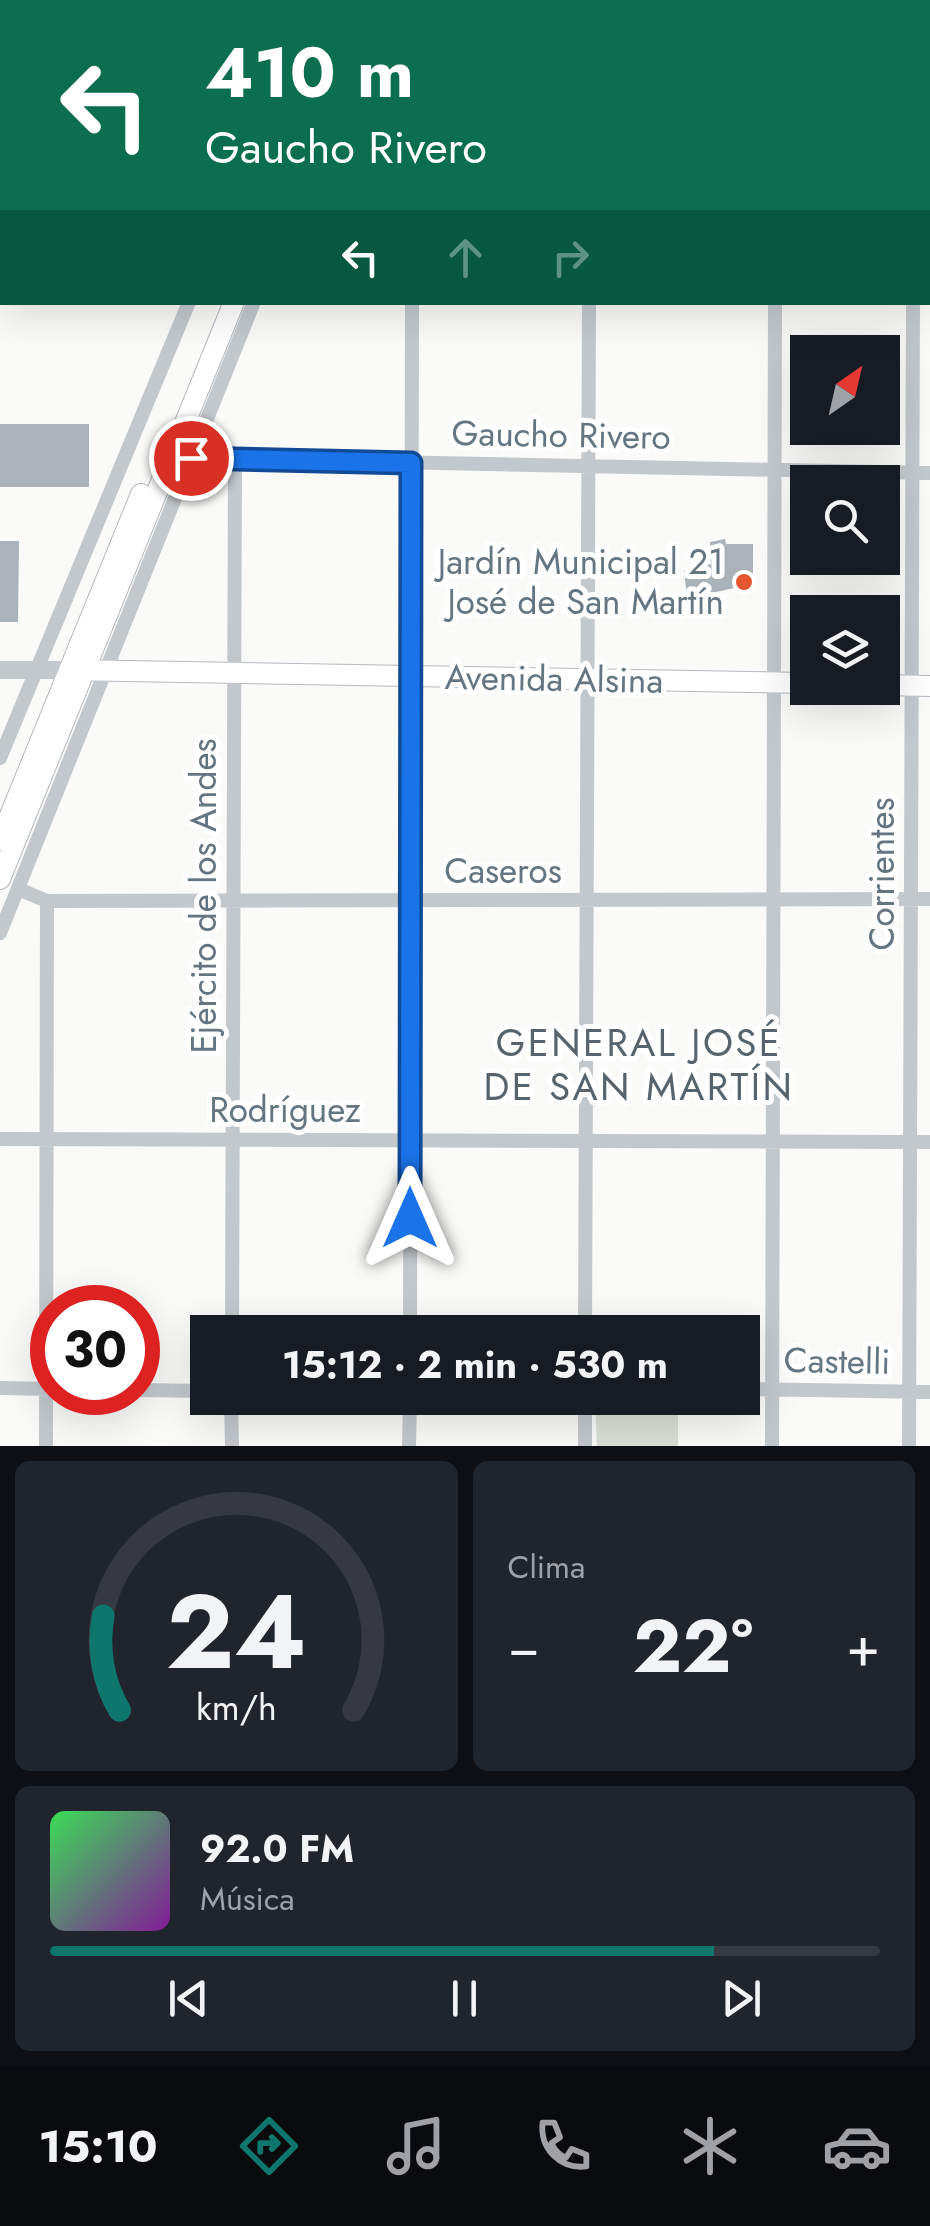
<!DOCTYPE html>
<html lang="es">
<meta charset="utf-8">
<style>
body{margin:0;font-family:Jost,sans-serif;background:#20242c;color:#f1f3f6;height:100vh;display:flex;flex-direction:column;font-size:38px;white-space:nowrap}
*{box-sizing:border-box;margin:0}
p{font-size:32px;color:#9ea1a6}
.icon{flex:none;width:55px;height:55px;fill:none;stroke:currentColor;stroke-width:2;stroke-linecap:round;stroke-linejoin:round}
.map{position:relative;height:1446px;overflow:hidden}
.details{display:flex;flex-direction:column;gap:15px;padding:15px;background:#0d0f14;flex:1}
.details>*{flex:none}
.banner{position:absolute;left:0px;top:0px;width:930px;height:305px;box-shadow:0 10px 40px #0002;background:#0b6e4f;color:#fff;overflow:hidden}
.needle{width:65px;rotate:34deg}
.controls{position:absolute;left:790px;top:335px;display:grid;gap:20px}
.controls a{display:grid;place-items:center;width:110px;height:110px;border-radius:0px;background:#171b24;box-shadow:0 10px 40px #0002;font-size:50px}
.speed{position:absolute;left:30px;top:1285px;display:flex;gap:20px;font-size:50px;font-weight:700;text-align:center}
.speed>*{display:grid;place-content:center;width:130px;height:130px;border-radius:50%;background:#171b24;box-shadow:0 10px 40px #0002;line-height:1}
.speed .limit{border:15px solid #d22;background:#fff;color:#111}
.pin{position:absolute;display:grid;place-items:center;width:85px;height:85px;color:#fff;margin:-42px;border:5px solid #fff;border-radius:50%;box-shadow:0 2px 10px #0007}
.me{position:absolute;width:110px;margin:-55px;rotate:0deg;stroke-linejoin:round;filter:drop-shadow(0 0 8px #0008)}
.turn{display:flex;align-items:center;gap:35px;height:210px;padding:0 40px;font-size:45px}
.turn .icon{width:130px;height:130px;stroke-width:2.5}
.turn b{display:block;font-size:70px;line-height:85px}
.lanes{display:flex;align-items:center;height:95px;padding:0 40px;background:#0003;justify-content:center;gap:50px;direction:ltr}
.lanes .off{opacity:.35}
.big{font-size:75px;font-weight:700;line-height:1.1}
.details .card{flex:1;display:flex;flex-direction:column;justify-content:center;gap:15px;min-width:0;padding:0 35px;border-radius:15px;background:#20242c}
.details .dial{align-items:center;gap:0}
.dial svg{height:260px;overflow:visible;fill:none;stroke:#363941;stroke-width:7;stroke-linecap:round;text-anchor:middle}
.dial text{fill:#f1f3f6;stroke:none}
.song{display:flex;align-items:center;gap:30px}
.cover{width:120px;height:120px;border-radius:15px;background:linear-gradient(135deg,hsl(130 70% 55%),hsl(290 70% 35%))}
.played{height:10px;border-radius:5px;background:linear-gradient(90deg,#0f766e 80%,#363941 80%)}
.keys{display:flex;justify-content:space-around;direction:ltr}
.heat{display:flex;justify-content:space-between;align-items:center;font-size:55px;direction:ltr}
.details .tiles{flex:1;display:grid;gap:15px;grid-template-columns:1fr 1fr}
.card:last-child{grid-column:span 2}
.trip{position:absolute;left:190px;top:1315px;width:570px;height:100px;border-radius:0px;background:#171b24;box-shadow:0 10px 40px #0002;font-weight:700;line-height:100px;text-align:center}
.menu{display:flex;height:160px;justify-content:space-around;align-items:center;background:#090b0e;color:#9ea1a6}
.menu .icon{width:70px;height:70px}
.menu .current{color:#0f766e}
.menu b{font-size:45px;color:#f1f3f6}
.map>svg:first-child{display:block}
.green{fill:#dadfd7}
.building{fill:#aab3b9}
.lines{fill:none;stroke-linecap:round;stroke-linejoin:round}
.secondary-casing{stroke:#b3babf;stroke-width:22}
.minor{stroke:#c3c8cc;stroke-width:14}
.tertiary{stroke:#c3c8cc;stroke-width:18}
.secondary{stroke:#fff;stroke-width:20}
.route-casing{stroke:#114b97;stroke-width:25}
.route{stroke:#1a73e8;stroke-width:18}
.poi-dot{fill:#e4572e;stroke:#fff;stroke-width:4}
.labels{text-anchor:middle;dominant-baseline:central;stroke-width:10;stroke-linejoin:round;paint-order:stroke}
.street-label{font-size:35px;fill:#657683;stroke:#fff}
.poi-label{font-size:35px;fill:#657683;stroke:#fff;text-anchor:end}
.neighbourhood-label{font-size:38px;letter-spacing:2.5px;fill:#57646e;stroke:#fff}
</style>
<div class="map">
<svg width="930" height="1446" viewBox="0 0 930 1446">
<rect width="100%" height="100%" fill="#fafaf8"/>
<path class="green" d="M595,1398H678V1446H597Z"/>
<path class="building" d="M0,424H89V487H0Z
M725,539L726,544H753V584L702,595L705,606L688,605L684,571L711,564L710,542Z
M0,541H19L18,622H0Z"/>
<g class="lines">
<g class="secondary-casing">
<path id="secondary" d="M341,2L342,0
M359,2L360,0
M70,670L808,683
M882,685L930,686
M0,840L141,494
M0,879L234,302"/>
</g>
<path class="minor" d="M315,2L316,0
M382,2L383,0
M589,2V0
M777,2V0
M913,2V0
M0,63H2
M928,125H930
M928,286H930
M191,458L930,473
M0,758L189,302
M18,889L47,901L930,899
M0,933L254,302
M0,1139L930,1142
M232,1332L235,460
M410,1332L412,302
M585,1332L589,302
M0,1388L52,1389
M742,1389L930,1392
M138,1390L208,1391
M231,1398L232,1446
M585,1398V1446
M46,1446L47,901
M409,1446L410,1398
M772,1446L775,302
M909,1446L913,302"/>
<path class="tertiary" d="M0,670H70"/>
<use href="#secondary" class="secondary"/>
</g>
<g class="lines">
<g class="route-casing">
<path id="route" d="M191,458L411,463L410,1218"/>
</g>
<use href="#route" class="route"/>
</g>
<circle class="poi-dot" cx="744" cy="582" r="10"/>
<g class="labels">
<g class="street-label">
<text transform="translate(561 435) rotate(1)">Gaucho Rivero</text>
<text transform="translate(554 679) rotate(1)">Avenida Alsina</text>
<text x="503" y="871">Caseros</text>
<text transform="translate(882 874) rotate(-90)">Corrientes</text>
<text transform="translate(204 896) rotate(-90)">Ejército de los Andes</text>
<text x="285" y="1110">Rodríguez</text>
<text transform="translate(837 1361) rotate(1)">Castelli</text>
</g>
<g class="poi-label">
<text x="724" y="562">Jardín Municipal 21<tspan x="724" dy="40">José de San Martín</tspan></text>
</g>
<g class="neighbourhood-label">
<text x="639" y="1042">GENERAL JOSÉ<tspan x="639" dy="44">DE SAN MARTÍN</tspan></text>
</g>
</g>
</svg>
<div class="controls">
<a><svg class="needle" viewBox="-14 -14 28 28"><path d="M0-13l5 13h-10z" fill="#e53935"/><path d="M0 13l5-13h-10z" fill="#9ea1a6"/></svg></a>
<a><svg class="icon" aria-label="search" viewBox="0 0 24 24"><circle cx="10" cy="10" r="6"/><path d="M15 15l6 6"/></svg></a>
<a><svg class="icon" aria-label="layers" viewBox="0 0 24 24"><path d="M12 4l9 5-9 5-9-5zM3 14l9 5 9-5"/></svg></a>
</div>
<div class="speed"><div class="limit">30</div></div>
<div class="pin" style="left:191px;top:458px;background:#d93025"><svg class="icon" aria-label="arrive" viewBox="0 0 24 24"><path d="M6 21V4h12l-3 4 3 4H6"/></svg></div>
<svg class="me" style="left:410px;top:1218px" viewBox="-20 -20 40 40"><path d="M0-17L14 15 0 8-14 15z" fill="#1a73e8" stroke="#fff" stroke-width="4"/></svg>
<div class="trip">15:12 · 2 min · 530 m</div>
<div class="banner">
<div class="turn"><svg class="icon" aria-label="left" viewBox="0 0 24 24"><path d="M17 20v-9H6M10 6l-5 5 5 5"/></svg><div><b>410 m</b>Gaucho Rivero</div></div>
<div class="lanes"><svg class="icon" aria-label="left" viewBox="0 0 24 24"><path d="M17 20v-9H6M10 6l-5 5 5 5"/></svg><svg class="icon off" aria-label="ahead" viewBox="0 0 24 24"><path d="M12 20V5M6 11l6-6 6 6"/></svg><svg class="icon off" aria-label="right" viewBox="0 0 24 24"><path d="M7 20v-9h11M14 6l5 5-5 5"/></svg></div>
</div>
</div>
<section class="details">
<div class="tiles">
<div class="card dial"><svg viewBox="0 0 100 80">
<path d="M14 69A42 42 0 1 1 86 69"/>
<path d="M14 69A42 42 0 0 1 9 40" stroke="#0f766e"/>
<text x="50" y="56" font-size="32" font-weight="700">24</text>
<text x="50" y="72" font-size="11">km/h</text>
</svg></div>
<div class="card"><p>Clima</p>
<div class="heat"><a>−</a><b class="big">22°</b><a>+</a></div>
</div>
<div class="card">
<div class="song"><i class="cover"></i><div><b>92.0 FM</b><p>Música</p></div></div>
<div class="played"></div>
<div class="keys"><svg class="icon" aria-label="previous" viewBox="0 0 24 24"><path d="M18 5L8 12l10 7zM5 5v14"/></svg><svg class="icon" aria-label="pause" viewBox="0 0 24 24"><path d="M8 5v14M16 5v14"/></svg><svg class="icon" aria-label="next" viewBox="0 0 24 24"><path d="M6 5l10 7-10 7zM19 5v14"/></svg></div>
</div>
</div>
</section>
<nav class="menu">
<b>15:10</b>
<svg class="icon current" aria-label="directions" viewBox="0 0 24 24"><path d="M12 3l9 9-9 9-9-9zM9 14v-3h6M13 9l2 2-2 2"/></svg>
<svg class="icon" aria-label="music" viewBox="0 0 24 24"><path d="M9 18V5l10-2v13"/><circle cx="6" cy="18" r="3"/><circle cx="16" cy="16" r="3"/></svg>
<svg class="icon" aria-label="phone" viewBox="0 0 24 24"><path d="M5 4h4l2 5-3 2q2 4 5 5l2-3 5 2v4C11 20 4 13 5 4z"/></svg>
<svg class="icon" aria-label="climate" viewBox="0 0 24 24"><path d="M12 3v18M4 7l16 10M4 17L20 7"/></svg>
<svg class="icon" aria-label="car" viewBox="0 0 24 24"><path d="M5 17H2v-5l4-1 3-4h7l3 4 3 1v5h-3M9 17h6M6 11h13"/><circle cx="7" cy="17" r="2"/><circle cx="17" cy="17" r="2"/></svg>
</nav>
